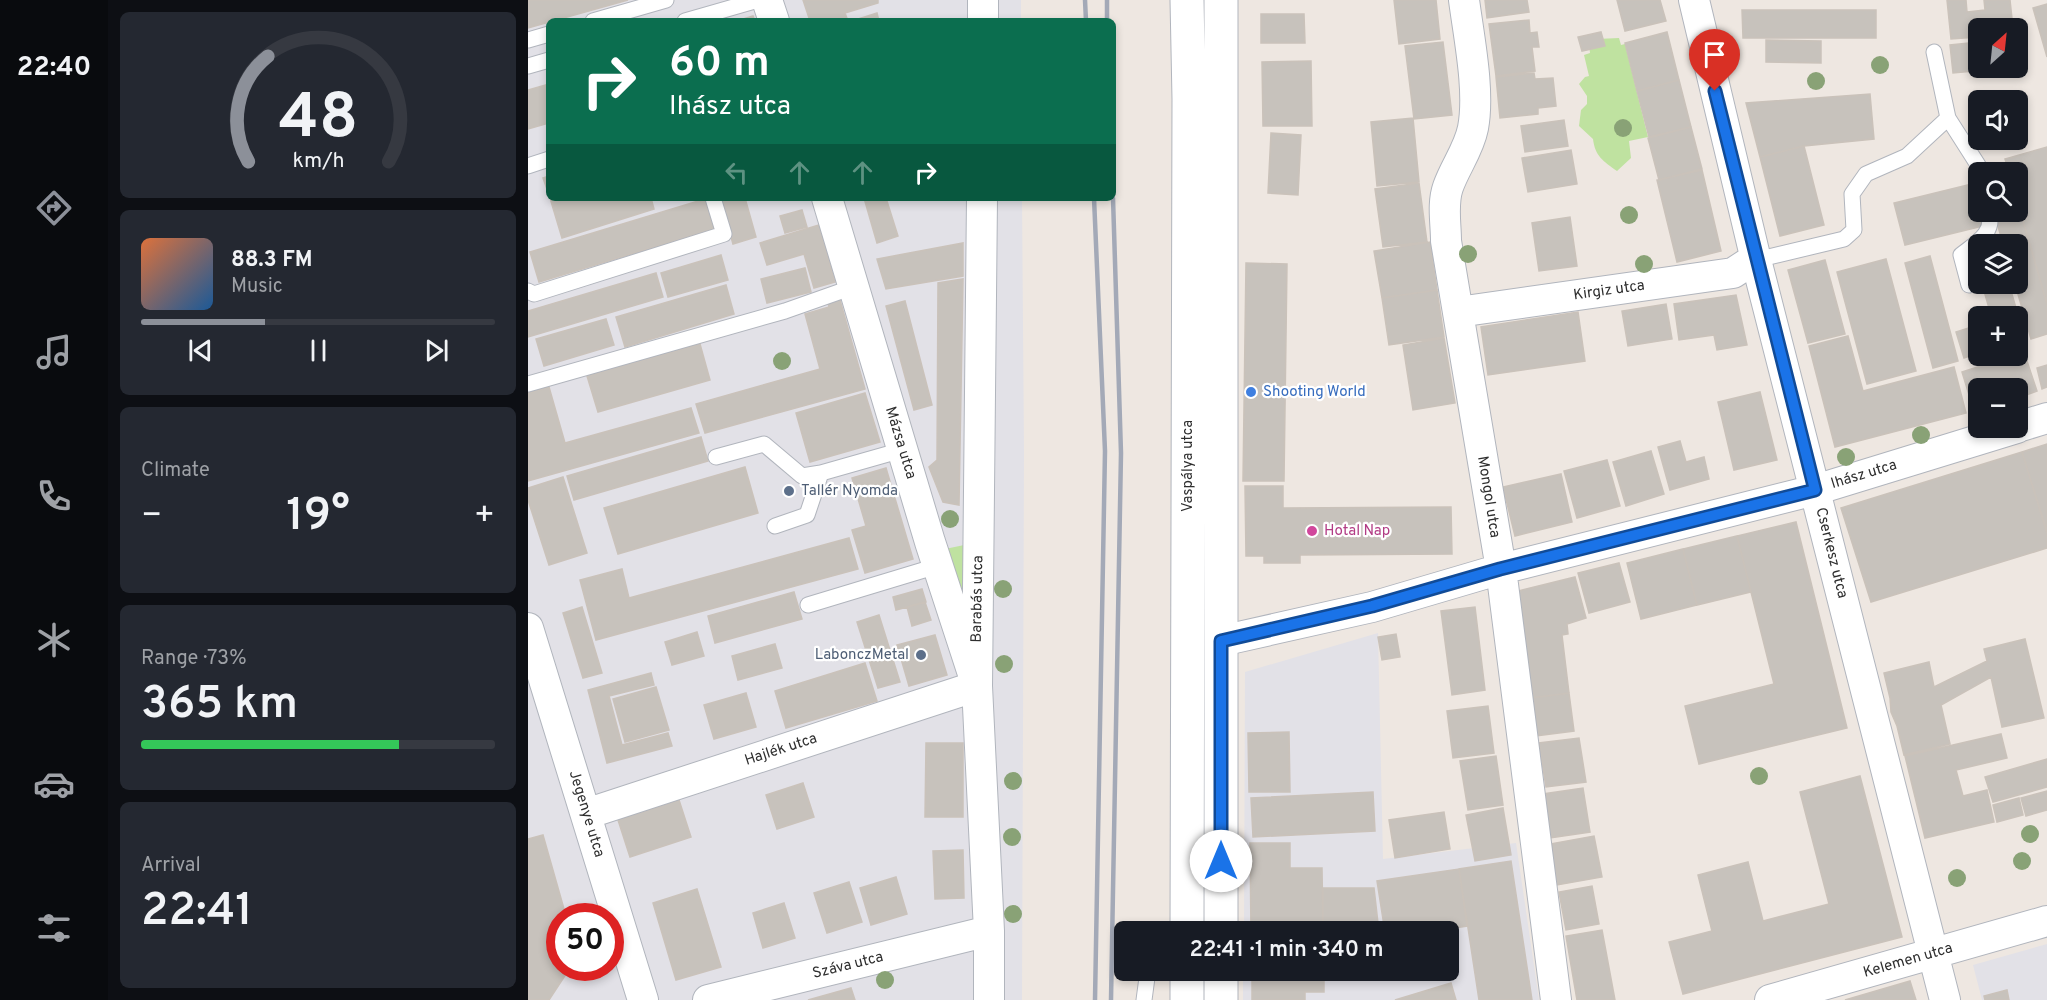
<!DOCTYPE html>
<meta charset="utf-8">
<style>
body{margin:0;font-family:Overpass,sans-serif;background:#242831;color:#f1f3f6;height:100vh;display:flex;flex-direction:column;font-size:22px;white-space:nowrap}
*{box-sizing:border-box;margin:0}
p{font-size:20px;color:#9ea1a6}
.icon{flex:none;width:33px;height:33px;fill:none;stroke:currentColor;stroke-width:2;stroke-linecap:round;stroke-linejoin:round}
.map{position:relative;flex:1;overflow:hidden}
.drawer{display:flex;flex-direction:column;gap:12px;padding:12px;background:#0d0f14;width:420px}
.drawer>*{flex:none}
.banner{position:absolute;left:18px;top:18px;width:570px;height:183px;border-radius:9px;box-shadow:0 3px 9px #0003;background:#0b6e4f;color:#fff;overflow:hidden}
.needle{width:39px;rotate:27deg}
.tools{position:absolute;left:1440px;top:18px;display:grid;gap:12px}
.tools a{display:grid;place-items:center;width:60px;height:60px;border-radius:9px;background:#171b24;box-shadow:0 3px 9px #0003;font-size:30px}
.speed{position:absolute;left:18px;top:903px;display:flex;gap:12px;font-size:30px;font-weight:700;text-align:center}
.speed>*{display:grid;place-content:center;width:78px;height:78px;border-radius:50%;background:#171b24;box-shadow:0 3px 9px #0003;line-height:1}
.speed .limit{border:9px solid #d22;background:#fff;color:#111}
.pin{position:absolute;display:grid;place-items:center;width:51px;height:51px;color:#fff;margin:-62px -26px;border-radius:50% 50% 50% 0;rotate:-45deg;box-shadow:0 0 6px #0007}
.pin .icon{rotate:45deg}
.me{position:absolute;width:66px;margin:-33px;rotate:0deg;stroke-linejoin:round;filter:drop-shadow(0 0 4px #0008)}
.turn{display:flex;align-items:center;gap:21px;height:126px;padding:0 24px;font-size:27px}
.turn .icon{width:78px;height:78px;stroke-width:2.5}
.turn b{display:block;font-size:42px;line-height:51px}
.lanes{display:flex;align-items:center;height:57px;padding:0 24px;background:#0003;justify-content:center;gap:30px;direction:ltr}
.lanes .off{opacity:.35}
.big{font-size:45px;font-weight:600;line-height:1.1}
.drawer .tile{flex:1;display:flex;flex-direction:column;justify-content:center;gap:9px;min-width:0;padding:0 21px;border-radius:9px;background:#242831}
.drawer .dial{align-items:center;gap:0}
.dial svg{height:156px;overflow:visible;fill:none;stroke:#363941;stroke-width:7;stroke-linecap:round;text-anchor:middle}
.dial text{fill:#f1f3f6;stroke:none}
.song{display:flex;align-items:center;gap:18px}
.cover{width:72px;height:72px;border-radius:9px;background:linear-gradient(135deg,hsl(20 70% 55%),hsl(210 70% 35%))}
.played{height:6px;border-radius:3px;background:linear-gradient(90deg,#8c9099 35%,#363941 35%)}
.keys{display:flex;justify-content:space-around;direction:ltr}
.heat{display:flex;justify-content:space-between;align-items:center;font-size:33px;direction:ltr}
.charge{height:9px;border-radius:4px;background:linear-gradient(90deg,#34c759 73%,#363941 0)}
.trip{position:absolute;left:586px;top:921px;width:345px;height:60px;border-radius:9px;background:#171b24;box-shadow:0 3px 9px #0003;font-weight:600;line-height:60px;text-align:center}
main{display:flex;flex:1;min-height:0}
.tab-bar{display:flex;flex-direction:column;width:108px;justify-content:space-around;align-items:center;background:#090b0e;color:#9ea1a6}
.tab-bar .icon{width:42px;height:42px}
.tab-bar .current{color:#8c9099}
.tab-bar b{font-size:27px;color:#f1f3f6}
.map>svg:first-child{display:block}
.industrial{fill:#e2e1e7;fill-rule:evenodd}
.green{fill:#bfe2a0}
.building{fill:#c7c2bc;stroke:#cac2ba;stroke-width:1.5}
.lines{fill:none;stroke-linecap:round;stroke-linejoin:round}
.service-casing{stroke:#b1b5bd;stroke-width:17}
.minor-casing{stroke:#b1b5bd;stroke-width:32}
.secondary-casing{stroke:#b1b5bd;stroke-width:35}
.service{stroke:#fff;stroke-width:15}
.minor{stroke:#fff;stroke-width:30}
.secondary{stroke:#fff;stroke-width:33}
.rail{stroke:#a3a9b7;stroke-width:4.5}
.tree{fill:#89a276}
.route-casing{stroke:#114b97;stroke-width:15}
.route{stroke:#1a73e8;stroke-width:10}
.shop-dot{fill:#3f7fe0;stroke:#fff;stroke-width:2}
.service-dot{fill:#5c6f8a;stroke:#fff;stroke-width:2}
.hotel-dot{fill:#d1479c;stroke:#fff;stroke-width:2}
.labels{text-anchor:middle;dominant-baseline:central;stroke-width:4.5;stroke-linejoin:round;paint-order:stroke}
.street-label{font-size:15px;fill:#2e2e2e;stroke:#fff}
.shop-label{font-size:15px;fill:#366cbe;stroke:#fff;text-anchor:start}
.service-label{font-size:15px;fill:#4e5e75;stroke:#fff;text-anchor:start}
.hotel-label{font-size:15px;fill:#b23c85;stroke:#fff;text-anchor:start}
</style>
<main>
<nav class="tab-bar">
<b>22:40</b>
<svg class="icon current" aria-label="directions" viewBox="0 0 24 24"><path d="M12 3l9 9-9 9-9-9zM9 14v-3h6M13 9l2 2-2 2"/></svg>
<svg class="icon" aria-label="music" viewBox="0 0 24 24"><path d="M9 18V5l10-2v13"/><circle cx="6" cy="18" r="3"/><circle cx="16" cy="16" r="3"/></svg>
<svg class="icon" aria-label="phone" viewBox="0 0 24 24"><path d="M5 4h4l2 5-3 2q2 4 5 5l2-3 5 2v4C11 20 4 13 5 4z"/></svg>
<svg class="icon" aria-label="climate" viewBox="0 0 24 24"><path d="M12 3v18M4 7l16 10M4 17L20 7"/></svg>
<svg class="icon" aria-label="car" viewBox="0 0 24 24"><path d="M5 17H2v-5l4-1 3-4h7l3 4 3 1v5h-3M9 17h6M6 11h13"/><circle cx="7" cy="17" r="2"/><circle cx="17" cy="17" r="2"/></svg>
<svg class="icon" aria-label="filters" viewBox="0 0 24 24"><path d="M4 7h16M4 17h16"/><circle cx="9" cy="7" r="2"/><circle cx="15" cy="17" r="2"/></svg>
</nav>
<section class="drawer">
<div class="tile dial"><svg viewBox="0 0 100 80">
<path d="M14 69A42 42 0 1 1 86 69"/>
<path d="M14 69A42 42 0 0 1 24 15" stroke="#8c9099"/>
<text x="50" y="56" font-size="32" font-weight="700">48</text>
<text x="50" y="72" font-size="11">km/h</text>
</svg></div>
<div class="tile">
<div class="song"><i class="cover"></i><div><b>88.3 FM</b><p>Music</p></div></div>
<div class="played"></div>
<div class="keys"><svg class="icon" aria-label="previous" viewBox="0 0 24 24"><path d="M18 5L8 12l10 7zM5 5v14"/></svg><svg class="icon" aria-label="pause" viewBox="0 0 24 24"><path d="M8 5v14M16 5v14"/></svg><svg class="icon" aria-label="next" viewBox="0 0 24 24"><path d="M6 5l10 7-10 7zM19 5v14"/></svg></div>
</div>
<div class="tile"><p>Climate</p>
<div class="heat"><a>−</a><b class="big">19°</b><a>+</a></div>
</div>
<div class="tile"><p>Range · 73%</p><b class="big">365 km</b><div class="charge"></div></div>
<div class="tile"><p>Arrival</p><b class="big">22:41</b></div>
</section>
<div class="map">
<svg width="1519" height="1000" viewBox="0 0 1519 1000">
<rect width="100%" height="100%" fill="#eee7e1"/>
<path class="industrial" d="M0,0H493V21H21V198H494L496,453L494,1000H0ZM32,916H82V968H32Z
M850,633L855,859L988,843L1011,1000H715V971L921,970V932L716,931L717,672Z
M1519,944V1000H1454L1445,965Z"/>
<path class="green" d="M1091,38L1093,45L1097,44L1120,137L1101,141L1103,158L1089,171C1075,161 1067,156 1065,139L1051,126L1053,110L1059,104V96L1051,84L1057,77L1061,76L1056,55L1062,53L1061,44L1069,39Z
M441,544V611L417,549Z"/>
<path class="building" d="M0,0H100L0,28Z
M275,0H350V3L317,13L320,21H282Z
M866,0H908L912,39L871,44Z
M957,0H999L1001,12L959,18Z
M1089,0H1132L1138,21L1097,31Z
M1419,0H1438L1439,12L1457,10L1456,0H1482L1485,28H1450V37L1423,39Z
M1519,4V57L1505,8Z
M1214,10H1348V38H1215Z
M349,13L351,21H324Z
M733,14H776L777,43H733Z
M225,16L227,21H209Z
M1001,20L1002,33L1009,32L1011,47H1004L1007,71L968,76L961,24Z
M1073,32L1077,46L1054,51L1050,37Z
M1139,32L1151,80L1109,91L1097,43Z
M1238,40L1293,41V63L1238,62Z
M915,42L924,115L886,119L877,46Z
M1450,42V68H1479L1425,73L1422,45Z
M783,61L784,126H735L734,62Z
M1006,73L1007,79L1025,78L1028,106L1010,108V114L972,118L968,77Z
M1151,80L1163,127L1121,137L1109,91Z
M21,84V123L0,129V90Z
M1342,94L1346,139L1276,146L1232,157L1218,103Z
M885,118L891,182L849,186L843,122Z
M1036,120L1040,146L997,152L993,126Z
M1163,127L1174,169L1131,180L1120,138Z
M743,133L773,135L770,195L740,193Z
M1276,146L1296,225L1252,236L1232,157Z
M1519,147V304L1490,203V172H1481L1477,159Z
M1043,150L1049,184L1000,192L994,158Z
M1174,170L1193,251L1149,262L1129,180Z
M21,176V195L15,178Z
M891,183L899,242L855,247L847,189Z
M1444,184L1455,226L1377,245L1366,203Z
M22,198H123L126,209L34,238Z
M192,198H217L228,237L205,244Z
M336,198H358L370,236L349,243Z
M177,199L186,229L11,282L2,252Z
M1490,203L1519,304V334L1503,339L1487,284H1490V244H1475L1466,212H1490Z
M274,210L279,227L257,233L252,216Z
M1042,217L1049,266L1011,271L1004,223Z
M291,225L307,282L286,288L276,254L239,265L232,243Z
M902,242L909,290L854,298L846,251Z
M435,243V276L358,289L349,259Z
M193,255L200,280L140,297L133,273Z
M1402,256L1430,361L1405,368L1377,263Z
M1358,259L1388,371L1339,384L1309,272Z
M1297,260L1317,334L1280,343L1260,270Z
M718,263L759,264L756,481H715Z
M277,268L283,292L239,303L233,279Z
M128,273L135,297L0,337V311Z
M435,279L431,505L415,502L401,467L409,460L410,283Z
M1454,284H1481L1488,308L1463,315Z
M198,285L206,314L97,347L88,317Z
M909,290L916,337L861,345L854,298Z
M1208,295L1219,345L1189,350L1186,335L1151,340L1146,304Z
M312,300L337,389L177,433L168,404L292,369L277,314L301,307L300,303Z
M377,301L404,405L386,410L358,306Z
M1138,304L1144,339L1100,346L1094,311Z
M1050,312L1057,361L960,375L953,327Z
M1490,313L1498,339L1490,341V316H1480Z
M78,319L86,345L16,366L8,339Z
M1450,325V353L1436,358L1428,332Z
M1320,336L1335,391L1426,367L1438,413L1307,447L1281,346Z
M916,338L927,403L885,410L875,345Z
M172,344L182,380L70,412L59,376Z
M1496,352L1509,391L1490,398V388H1450V410L1446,411L1434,372Z
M1519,365V387L1514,389L1509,368Z
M21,387L37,443L163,408L171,433L0,481V393Z
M1232,392L1249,460L1206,470L1190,402Z
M337,393L352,442L282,462L268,413Z
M173,437L180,461L46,500L39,476Z
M1152,441L1158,462L1176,457L1181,479L1142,490L1130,447Z
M1519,444V532L1494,452Z
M1123,451L1136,494L1098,506L1085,462Z
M1494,452L1519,533V548L1343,602L1313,508Z
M1079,460L1092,506L1049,518L1036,471Z
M217,467L230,513L90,554L76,508Z
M358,468L385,559L337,573L324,530L338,526L324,478Z
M1033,474L1044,522L987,536L975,487Z
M35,477L59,553L21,565L0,500V488Z
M717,486H755V508L923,507L924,554L772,555V563H736V556H718Z
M1268,522L1319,728L1171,764L1157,706L1246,684L1209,536Z
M1209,536L1223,592L1169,605L1155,549Z
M321,538L330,569L68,640L52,580L94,569L101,598Z
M1155,549L1169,605L1113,619L1099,563Z
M1091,563L1102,602L1061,613L1050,573Z
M1047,577L1058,618L1039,624L1040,634L1034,635L1041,693L1003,698L990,591Z
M394,589L398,602L368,610L365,597Z
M266,592L274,619L187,643L180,616Z
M397,602L403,620L384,626L379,607Z
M54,607L74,673L55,678L35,613Z
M947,607L957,690L924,695L913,611Z
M351,615L372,682L350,688L329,622Z
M169,632L176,656L144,665L137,642Z
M868,634L872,657L854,660L850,637Z
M407,635L419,675L381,686L369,645Z
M1497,639L1516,718L1474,727L1463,677L1413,705L1422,744L1376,755L1369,726L1363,712L1362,698L1356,673L1401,662L1406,687L1459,661L1456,649Z
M247,644L254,668L210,680L204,656Z
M337,663L349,701L258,728L247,691Z
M123,673L126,685L81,696L94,745L140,733L144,746L79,763L60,690Z
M128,687L141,730L97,742L85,699Z
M218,693L228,727L186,739L176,705Z
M1041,693L1046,731L1008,736L1003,698Z
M960,706L966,753L925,758L919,711Z
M761,732L762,792H721L720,733Z
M1473,734L1479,758L1428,770L1435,796L1459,790L1466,822L1397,838L1377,756Z
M1051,738L1058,782L1018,787L1011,743Z
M398,743H435V817H397Z
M968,756L975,805L940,810L932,761Z
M1519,759V787L1465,802L1457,777Z
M1332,776L1374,937L1155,994L1141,942L1184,931L1170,875L1220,862L1235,921L1301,904L1272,792Z
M275,783L286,817L249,829L238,795Z
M1055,788L1062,832L1022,838L1015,794Z
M1519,791V810L1498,816L1493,798Z
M845,792L847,831L725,837L723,798Z
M1491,798L1495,815L1469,822L1465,805Z
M151,800L163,837L102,857L90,820Z
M975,808L983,855L947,861L938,815Z
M916,812L922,849L867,858L861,820Z
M15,835L38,916H32V968H42L21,1000H0V839Z
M1066,836L1074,877L1029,885L1022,844Z
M722,843H762V868H794L795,932H723Z
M435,850L436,898L407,899L405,851Z
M983,861L1004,1000H951L931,869Z
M931,869L939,926L900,932H857L849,881Z
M368,877L379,914L343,925L332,888Z
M321,882L334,922L299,933L286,893Z
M1064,886L1071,924L1038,930L1031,892Z
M795,888H846L851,932H795Z
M169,889L193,967L148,980L125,903Z
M256,903L267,938L235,948L225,913Z
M1074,930L1087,1000H1049L1038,936Z
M724,970H796V992H777V1000H724Z
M796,970H855L856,976L796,980Z
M1382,981L1388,1000H1317Z
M923,983L928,1000H867Z
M323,988L327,1000H280Z
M1479,990L1481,1000H1457L1456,996Z"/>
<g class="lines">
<g class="service-casing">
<path id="service" d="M65,21L138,0
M157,21L230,0
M0,40L21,34
M0,66L21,60
M1420,118L1450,165L1452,172
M0,166L21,159
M1228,260L1316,239L1326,230L1324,194L1338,174L1379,156L1420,118L1406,52
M1441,285L1433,255C1448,243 1467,233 1461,212
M0,291L6,294L196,234L185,198
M0,384L257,311L325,287
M188,457L236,444L274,476L293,473
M247,526L279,515L293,473L374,450
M280,605L409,566
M616,1000L620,970"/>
</g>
<g class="minor-casing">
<path id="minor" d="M239,0L246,21
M936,0C941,38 952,91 945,128C941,149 927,167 920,187C914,204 918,223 918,241L973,569L1028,1000
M1166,0L1228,260L1417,1000
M455,21V0
M454,198L449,686L461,931V1000
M930,312L1205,273L1228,258
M1490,427L1519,418
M0,628L115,1000
M693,641L844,607L973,569L1287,490L1489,428
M58,814L449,686L402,542L299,198
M180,1000L461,931
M1242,1000L1519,921"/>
</g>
<g class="secondary-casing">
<path id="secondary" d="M659,0L661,99L659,932
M693,932V0
M659,1000V970
M693,1000V970"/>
</g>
<use href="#service" class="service"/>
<use href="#minor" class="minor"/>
<use href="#secondary" class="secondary"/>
<path class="rail" d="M557,0L558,21
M579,0V21
M566,198L577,451L567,1000
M583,1000L593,453L585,198"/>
</g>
<g class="tree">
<circle cx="1352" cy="65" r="9"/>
<circle cx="1288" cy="81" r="9"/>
<circle cx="1095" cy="128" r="9"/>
<circle cx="1101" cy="215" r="9"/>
<circle cx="940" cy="254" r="9"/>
<circle cx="1116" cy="264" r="9"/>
<circle cx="254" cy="361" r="9"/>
<circle cx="1393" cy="435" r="9"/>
<circle cx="1318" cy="457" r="9"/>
<circle cx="422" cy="519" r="9"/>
<circle cx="475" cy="589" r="9"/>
<circle cx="476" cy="664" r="9"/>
<circle cx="1231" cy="776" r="9"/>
<circle cx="485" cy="781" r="9"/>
<circle cx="1502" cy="834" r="9"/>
<circle cx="484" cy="837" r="9"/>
<circle cx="1494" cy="861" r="9"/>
<circle cx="1429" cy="878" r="9"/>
<circle cx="485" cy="914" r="9"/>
<circle cx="357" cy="980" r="9"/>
</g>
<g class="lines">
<g class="route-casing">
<path id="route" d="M693,861V641L844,606L972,569L1287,490L1187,91"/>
</g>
<use href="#route" class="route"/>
</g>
<circle class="shop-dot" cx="723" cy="392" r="6"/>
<g class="service-dot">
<circle cx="261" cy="491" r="6"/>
<circle cx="393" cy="655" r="6"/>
</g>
<circle class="hotel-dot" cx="784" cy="531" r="6"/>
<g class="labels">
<g class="street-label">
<text transform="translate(1081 291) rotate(-8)">Kirgiz utca</text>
<text transform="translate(372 443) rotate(73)">Mázsa utca</text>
<text transform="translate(660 466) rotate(-90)">Vaspálya utca</text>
<text transform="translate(1336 475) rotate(-17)">Ihász utca</text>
<text transform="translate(960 497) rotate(81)">Mongol utca</text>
<text transform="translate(1303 553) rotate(76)">Cserkesz utca</text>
<text transform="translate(450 599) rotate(-89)">Barabás utca</text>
<text transform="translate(253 750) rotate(-18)">Hajlék utca</text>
<text transform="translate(58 814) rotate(73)">Jegenye utca</text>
<text transform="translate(1380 961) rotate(-16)">Kelemen utca</text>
<text transform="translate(320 966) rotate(-14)">Száva utca</text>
</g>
<g class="shop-label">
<text x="735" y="392">Shooting World</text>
</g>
<g class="service-label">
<text x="273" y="491">Tallér Nyomda</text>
<text x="381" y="655" text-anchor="end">LabonczMetal</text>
</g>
<g class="hotel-label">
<text x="796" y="531">Hotal Nap</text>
</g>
</g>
</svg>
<div class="tools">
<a><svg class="needle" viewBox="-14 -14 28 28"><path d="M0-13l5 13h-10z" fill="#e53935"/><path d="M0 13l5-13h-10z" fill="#9ea1a6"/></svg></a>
<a><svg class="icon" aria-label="sound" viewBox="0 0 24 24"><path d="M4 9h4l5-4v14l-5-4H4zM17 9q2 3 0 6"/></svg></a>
<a><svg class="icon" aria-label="search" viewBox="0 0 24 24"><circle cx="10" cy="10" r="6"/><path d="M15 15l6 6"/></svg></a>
<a><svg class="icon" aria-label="layers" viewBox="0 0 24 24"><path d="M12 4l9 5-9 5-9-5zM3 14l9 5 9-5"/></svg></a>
<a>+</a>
<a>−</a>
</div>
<div class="speed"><div class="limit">50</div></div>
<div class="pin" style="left:1187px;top:91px;background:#d93025"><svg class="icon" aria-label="arrive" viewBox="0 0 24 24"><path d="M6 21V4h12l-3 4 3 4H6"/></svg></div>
<svg class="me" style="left:693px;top:861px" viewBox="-20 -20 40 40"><circle r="19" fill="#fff"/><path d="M0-13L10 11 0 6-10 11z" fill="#1a73e8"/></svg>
<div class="trip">22:41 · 1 min · 340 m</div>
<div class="banner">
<div class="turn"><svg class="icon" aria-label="right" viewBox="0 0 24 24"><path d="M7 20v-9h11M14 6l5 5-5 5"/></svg><div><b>60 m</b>Ihász utca</div></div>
<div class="lanes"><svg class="icon off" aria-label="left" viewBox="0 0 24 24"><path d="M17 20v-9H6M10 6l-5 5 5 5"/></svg><svg class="icon off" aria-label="ahead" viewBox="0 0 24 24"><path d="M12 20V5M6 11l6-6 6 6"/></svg><svg class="icon off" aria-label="ahead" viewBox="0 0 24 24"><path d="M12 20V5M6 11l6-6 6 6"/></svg><svg class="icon" aria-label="right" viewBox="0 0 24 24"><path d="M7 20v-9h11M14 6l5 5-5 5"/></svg></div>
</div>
</div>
</main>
